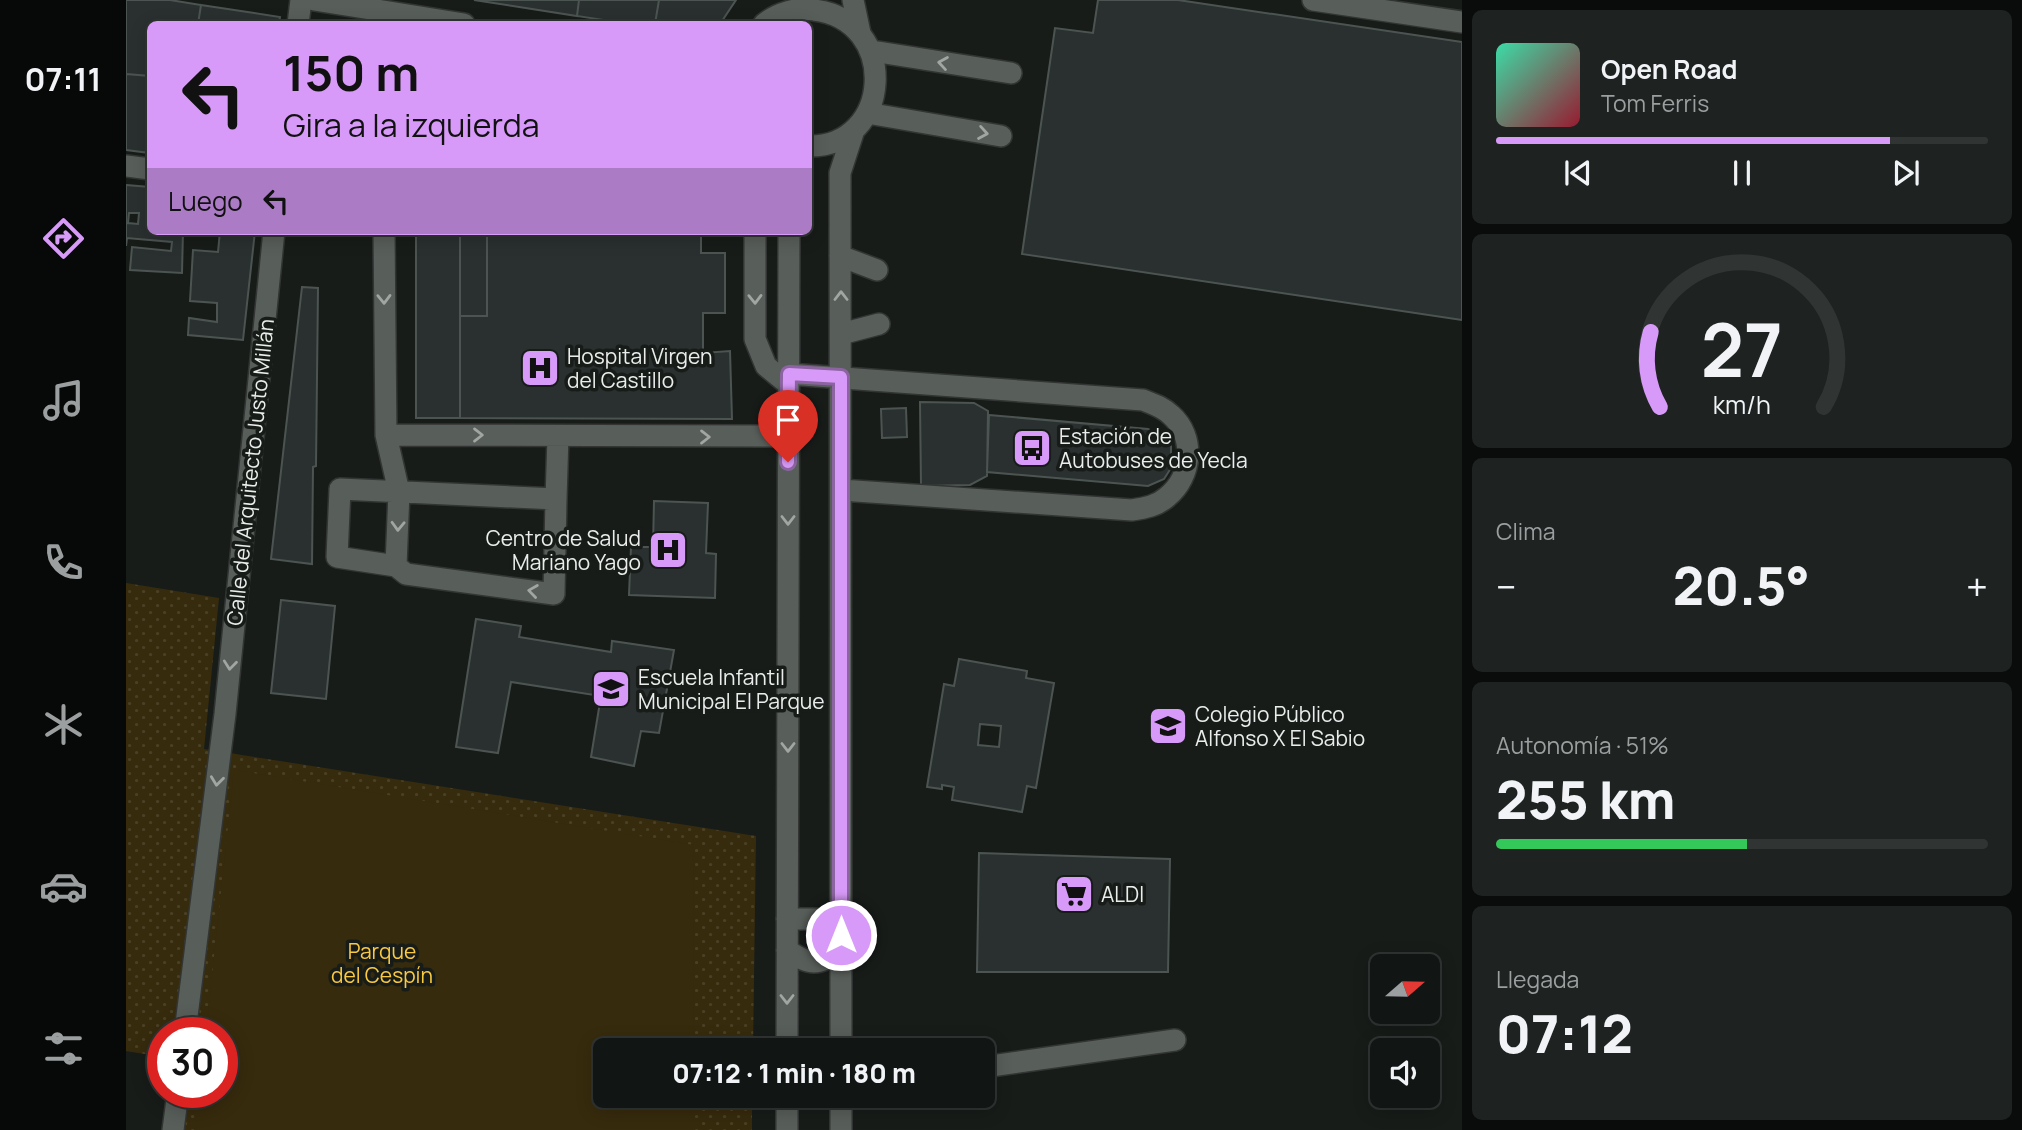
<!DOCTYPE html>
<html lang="es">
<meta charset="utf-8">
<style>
body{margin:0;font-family:Manrope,sans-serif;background:#1e2221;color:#f1f3f6;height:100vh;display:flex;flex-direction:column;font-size:26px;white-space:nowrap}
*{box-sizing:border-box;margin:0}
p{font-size:23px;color:#9c9fa0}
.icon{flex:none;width:38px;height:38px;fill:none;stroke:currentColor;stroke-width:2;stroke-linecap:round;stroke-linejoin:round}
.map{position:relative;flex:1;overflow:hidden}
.side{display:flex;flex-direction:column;gap:10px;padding:10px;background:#090c0a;width:560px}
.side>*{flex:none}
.top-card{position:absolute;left:21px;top:21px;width:665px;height:214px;border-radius:10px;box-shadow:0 4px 18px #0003,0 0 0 2px #303433;background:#d89af8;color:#111;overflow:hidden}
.needle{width:46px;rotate:70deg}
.controls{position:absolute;left:1244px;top:954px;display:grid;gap:14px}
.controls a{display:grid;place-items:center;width:70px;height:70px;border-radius:10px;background:#111513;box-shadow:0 4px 18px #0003,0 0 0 2px #303433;font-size:35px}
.speed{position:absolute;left:21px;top:1017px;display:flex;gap:14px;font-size:35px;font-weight:700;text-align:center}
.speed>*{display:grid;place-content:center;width:91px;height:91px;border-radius:50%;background:#111513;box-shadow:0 4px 18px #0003,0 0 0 2px #303433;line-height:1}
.speed .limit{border:10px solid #d22;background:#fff;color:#111}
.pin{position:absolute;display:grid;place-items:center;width:60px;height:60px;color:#fff;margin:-72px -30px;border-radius:50% 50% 50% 0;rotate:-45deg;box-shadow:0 0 7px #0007}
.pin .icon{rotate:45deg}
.me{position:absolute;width:77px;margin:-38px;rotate:0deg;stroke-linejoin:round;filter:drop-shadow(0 0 5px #0008)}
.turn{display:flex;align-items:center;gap:24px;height:147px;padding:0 21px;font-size:32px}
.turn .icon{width:91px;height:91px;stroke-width:2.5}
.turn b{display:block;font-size:49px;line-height:60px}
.then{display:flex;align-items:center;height:66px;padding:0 21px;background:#0003;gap:14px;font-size:26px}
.big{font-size:52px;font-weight:800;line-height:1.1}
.side .card{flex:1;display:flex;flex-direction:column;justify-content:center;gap:10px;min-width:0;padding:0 24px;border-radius:10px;background:#1e2221}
.side .dial{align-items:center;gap:0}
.dial svg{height:182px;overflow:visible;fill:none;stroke:#303433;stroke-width:7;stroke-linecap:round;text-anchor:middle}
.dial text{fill:#f1f3f6;stroke:none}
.song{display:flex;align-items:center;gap:21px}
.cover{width:84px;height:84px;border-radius:10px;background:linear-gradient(135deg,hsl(160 70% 55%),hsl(350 70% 35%))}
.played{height:7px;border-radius:4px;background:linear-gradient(90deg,#d89af8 80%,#303433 80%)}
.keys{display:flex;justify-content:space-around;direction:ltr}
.heat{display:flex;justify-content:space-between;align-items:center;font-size:38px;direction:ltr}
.charge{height:10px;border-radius:5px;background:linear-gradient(90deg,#34c759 51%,#303433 0)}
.trip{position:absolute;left:467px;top:1038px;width:402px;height:70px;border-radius:10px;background:#111513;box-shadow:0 4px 18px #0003,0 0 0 2px #303433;font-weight:800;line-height:70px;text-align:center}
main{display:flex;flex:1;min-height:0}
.menu{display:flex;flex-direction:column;width:126px;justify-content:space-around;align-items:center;background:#070808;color:#9c9fa0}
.menu .icon{width:49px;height:49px}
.menu .selected{color:#d89af8}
.menu b{font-size:32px;color:#f1f3f6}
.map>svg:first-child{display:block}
.grass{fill:url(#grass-dots)}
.green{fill:#372b0d}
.building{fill:#29302f;stroke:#4c5452;stroke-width:2;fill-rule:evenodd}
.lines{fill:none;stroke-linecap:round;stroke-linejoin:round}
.minor-casing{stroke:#323533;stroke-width:24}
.minor{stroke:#585e59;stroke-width:21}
.oneway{stroke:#a1a6a2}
.route-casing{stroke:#8c64a1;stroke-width:18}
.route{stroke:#d89af8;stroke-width:12}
.labels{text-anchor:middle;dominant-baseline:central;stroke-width:7;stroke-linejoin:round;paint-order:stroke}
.poi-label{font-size:21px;fill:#eaedeb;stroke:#171c19;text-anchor:start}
.street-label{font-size:21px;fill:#eaedeb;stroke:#171c19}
.park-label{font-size:21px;fill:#fac940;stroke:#171c19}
</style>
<main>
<nav class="menu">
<b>07:11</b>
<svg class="icon selected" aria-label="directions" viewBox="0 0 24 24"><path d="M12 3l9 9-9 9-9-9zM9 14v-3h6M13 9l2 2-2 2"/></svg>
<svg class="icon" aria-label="music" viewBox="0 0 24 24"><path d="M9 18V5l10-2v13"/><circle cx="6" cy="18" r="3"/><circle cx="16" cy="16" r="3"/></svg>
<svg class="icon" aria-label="phone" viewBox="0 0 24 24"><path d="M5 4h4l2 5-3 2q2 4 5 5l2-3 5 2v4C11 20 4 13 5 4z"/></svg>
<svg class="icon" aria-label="climate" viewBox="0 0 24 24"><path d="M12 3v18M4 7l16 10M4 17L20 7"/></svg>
<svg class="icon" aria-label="car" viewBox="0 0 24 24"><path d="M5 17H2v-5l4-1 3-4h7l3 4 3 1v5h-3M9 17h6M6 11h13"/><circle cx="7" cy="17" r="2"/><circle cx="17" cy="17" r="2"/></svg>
<svg class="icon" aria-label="filters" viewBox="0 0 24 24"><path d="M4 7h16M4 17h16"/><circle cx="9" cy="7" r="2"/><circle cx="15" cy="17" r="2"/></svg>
</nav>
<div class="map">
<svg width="1336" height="1130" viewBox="0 0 1336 1130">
<defs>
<pattern id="grass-dots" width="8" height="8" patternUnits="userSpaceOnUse" patternTransform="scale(1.75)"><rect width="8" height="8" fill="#372b0d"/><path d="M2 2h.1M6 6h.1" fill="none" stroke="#4a4025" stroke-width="1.8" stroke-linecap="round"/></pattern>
</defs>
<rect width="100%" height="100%" fill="#171c19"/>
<path class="grass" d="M0,583L93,598L78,749L630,836L627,1050H480V1096H626V1130H53L57,1092H96V1032H37V1057L0,1051Z"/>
<path class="green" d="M108,770L568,845L567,1050H480V1096H567V1130H70L74,1092H96V1032H80Z"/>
<path class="building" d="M0,0H44L75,5L72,24H24V76L0,74Z
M348,0H453L451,16Z
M453,0H533L529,24H504L451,16Z
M533,0H610L594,24H529Z
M972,0H1052L1336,42V320L896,254L929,28L967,33Z
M75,5L154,17L153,24H72Z
M0,74L24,76V153L0,150Z
M0,185L24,187V231H57L56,273L4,270L6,247L45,251L46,242L1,238L0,246ZM3,213H13L12,224L2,223Z
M94,231H129L117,340L62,335L63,318L91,322V303L64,301L67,250L92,252Z
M290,231H334V418H290Z
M334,231H361V316H334Z
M361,231H575V253H599V313H577V353L604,351L606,419L334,418V316H361Z
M176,287L192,288L190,466L187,467L186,564L145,559Z
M794,402L848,403L862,411L861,476L844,485L795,486Z
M780,408L781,437L756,438L755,409Z
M863,415L1022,429L1037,436L1045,446V468L1038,479L1022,486L861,472Z
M528,501L582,503L580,553L590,554L589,598L503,595L505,547H527Z
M155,600L209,606L200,699L145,693Z
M350,619L395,626L393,637L485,652L486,641L548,650L533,733L515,731L508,766L465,757L475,696L385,682L372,753L330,747Z
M833,659L901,671L900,678L928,683L910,788L901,786L896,812L826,800L828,787L816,785V789L801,787L818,684L828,686ZM854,724L875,726L873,747L852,745Z
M853,853L1044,859L1042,972H851Z"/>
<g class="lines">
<g class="minor-casing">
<path id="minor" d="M188,0L338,24
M727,0L734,33
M1187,0L1336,22
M172,24L175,0
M638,24C651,13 671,7 688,10C774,20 767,148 682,146
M746,51L885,73
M741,113L875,136
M0,166L24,169
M258,231L260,435L662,436
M629,231V339L640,366L663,385
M714,256L751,270
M715,334L753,324
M663,374L1017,400C1027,404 1037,407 1045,415C1070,437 1066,477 1041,497C1031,506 1019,508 1006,510L715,490
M260,435L273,492L270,566L211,557L214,489L430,499L432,436
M270,566L280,574L428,594L430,499
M661,919H715
M661,950C685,966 691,966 715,950
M59,1032L99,714L148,231
M661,1050L663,231
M715,1050L714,173L728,130
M858,1067L1049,1040
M715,1096V1130
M47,1130L52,1092
M661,1130V1096"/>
</g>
<use href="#minor" class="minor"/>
</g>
<defs><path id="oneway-chevron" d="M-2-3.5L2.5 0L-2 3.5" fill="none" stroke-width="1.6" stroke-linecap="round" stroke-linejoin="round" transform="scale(1.75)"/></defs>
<g class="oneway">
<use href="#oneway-chevron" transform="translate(817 63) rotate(-171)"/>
<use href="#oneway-chevron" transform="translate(857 133) rotate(10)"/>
<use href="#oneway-chevron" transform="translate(715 296) rotate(-90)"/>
<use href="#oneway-chevron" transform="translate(258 299) rotate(89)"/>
<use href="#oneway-chevron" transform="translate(629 299) rotate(89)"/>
<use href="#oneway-chevron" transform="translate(352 435)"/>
<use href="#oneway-chevron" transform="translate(579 437)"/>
<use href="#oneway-chevron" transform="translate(662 520) rotate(90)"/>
<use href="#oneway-chevron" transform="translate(272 526) rotate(92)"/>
<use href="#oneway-chevron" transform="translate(407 591) rotate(-172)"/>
<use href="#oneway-chevron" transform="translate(104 665) rotate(96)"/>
<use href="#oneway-chevron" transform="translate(662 747) rotate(90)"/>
<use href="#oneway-chevron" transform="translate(91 781) rotate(97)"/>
<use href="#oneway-chevron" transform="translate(661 999) rotate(90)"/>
</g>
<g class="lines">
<g class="route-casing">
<path id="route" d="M662,462L663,374L715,377V935"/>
</g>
<use href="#route" class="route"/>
</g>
<defs>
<g id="hospital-square" transform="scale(2.0125)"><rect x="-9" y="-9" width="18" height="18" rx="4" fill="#d89af8" stroke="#171c19"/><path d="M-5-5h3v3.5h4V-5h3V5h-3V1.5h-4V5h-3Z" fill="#111"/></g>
<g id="bus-square" transform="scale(2.0125)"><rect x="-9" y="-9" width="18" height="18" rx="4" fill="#d89af8" stroke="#171c19"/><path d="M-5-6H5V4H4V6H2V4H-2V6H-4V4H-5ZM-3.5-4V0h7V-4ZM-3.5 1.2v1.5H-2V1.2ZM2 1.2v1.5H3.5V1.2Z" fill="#111"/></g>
<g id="school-square" transform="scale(2.0125)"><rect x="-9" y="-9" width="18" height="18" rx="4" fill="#d89af8" stroke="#171c19"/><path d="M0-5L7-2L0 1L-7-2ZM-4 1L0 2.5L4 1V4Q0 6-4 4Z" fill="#111"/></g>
<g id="supermarket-square" transform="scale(2.0125)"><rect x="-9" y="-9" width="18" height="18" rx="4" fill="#d89af8" stroke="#171c19"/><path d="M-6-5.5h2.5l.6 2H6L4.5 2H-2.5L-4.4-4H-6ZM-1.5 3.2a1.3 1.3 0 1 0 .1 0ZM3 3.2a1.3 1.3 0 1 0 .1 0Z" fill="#111"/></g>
</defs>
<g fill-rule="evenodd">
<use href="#hospital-square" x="414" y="368"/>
<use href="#bus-square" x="906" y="448"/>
<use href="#hospital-square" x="542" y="550"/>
<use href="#school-square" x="485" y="689"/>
<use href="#school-square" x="1042" y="726"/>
<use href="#supermarket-square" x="948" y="894"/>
</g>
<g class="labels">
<g class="poi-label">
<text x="441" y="356">Hospital Virgen<tspan x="441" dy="24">del Castillo</tspan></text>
<text x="933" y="436">Estación de<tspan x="933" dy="24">Autobuses de Yecla</tspan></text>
<text x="515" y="538" text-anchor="end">Centro de Salud<tspan x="515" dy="24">Mariano Yago</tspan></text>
<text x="512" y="677">Escuela Infantil<tspan x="512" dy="24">Municipal El Parque</tspan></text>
<text x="1069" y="714">Colegio Público<tspan x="1069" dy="24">Alfonso X El Sabio</tspan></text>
<text x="975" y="894">ALDI</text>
</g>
<g class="street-label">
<text transform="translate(124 472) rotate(-84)">Calle del Arquitecto Justo Millán</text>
</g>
<g class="park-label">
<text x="256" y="951">Parque<tspan x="256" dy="24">del Cespín</tspan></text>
</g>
</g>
</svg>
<div class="controls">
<a><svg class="needle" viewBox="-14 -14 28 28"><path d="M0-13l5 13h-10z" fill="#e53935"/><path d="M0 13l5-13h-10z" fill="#9c9fa0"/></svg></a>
<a><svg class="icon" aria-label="sound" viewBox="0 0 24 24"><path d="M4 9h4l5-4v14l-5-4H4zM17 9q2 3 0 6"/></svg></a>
</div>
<div class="speed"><div class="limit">30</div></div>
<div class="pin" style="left:662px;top:462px;background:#d93025"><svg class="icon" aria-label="arrive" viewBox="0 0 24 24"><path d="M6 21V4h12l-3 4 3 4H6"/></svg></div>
<svg class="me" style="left:715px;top:935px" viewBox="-20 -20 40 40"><circle r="17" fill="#d89af8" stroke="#fff" stroke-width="3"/><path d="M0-11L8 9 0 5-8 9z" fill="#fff"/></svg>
<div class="trip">07:12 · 1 min · 180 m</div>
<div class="top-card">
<div class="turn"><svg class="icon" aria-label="left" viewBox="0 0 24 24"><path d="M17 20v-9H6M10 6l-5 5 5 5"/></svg><div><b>150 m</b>Gira a la izquierda</div></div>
<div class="then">Luego<svg class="icon" aria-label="left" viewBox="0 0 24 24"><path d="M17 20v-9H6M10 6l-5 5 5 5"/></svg></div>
</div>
</div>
<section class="side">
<div class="card">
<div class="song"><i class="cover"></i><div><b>Open Road</b><p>Tom Ferris</p></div></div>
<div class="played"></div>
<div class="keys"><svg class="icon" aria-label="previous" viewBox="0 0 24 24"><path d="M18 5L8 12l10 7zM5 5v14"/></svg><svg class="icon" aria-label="pause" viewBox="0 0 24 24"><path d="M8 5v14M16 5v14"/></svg><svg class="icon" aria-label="next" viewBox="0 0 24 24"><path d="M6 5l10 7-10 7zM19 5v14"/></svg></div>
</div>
<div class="card dial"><svg viewBox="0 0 100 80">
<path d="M14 69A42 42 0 1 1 86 69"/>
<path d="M14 69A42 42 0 0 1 10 36" stroke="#d89af8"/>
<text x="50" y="56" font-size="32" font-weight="700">27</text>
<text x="50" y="72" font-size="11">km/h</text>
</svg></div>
<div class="card"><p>Clima</p>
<div class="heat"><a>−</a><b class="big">20.5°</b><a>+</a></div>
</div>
<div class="card"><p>Autonomía · 51%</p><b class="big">255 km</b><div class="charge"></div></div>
<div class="card"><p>Llegada</p><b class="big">07:12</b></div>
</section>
</main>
